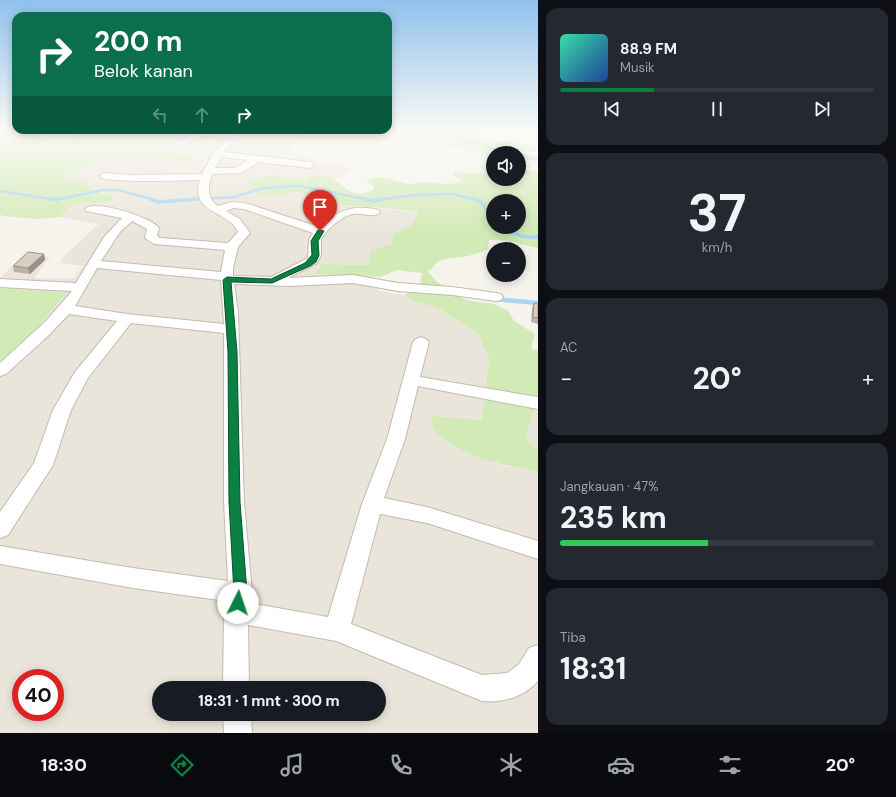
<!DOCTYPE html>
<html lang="id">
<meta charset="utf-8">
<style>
body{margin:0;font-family:"DM Sans",sans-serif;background:#242831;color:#f1f3f6;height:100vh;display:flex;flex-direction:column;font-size:15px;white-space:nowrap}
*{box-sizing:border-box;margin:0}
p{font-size:13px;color:#9ea1a6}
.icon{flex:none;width:22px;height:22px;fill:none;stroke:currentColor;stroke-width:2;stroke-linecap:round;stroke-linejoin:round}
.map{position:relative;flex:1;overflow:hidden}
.panel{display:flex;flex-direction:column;gap:8px;padding:8px;background:#0d0f14;width:358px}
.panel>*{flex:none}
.banner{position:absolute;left:12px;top:12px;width:380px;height:122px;border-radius:12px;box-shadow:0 2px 10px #0003;background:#0b6e4f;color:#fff;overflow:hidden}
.tools{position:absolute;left:486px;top:146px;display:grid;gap:8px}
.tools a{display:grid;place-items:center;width:40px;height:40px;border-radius:50%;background:#171b24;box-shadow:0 2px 10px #0003;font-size:20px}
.speed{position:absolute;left:12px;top:669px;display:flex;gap:8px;font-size:20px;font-weight:700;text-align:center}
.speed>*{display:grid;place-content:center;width:52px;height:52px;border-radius:50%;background:#171b24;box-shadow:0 2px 10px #0003;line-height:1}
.speed .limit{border:6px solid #d22;background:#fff;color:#111}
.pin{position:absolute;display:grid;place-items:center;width:34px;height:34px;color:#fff;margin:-41px -17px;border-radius:50% 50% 50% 0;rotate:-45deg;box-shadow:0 0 4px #0007}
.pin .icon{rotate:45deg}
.me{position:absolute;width:44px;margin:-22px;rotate:4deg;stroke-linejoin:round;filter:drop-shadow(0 0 3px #0008)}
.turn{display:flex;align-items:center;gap:14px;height:84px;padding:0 16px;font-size:18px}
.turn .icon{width:52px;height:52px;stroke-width:2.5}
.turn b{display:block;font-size:28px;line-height:34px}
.lanes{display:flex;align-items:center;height:38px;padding:0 16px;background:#0003;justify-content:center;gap:20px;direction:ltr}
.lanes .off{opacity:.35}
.big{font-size:30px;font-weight:700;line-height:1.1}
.panel .card{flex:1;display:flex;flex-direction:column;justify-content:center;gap:6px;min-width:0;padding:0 14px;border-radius:12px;background:#242831}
.panel .dial{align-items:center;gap:0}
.dial b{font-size:52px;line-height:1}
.song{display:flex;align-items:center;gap:12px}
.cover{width:48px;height:48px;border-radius:6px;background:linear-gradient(135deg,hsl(160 70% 55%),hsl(220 70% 35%))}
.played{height:4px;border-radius:2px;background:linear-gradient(90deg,#0b8043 30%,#363941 30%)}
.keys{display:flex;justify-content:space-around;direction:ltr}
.heat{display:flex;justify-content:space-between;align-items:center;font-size:22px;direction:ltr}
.charge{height:6px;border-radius:3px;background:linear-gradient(90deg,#34c759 47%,#363941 0)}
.trip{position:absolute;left:152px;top:681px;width:234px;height:40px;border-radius:20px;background:#171b24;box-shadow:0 2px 10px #0003;font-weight:700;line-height:40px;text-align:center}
.menu{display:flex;height:64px;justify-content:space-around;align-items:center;background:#090b0e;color:#9ea1a6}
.menu .icon{width:28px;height:28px}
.menu .current{color:#0b8043}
.menu b{font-size:18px;color:#f1f3f6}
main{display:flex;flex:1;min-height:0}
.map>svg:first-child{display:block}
.residential{fill:#eae5da;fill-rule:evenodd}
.green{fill:#d2eab5;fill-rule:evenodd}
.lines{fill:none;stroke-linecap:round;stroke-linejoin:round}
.stream-far2{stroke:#a9d4f2;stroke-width:2.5}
.stream-far1{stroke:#a9d4f2;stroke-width:3.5}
.stream{stroke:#a9d4f2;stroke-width:4.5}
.minor-casing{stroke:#c2bbae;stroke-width:2}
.minor{fill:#fff;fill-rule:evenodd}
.wall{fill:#bab2a6}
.shaded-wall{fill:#979187}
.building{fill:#d8cfc1;stroke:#979187}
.route{fill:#0b8043;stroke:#07532c}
</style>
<main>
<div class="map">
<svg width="538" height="733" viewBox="0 0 538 733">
<rect width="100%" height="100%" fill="#f6f3ec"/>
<path class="residential" d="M182,131H290L299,135L293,147L294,154L353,169L341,178L309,176L305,180L286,178L279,175L258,178L280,195L298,192L331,204L377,209L419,211L412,226L397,231L392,244L385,247L369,265L322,264L315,274L373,277L379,291L404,295L410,300L438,308L478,334L489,359L482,420L434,416L469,454L506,466L538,472V733H0V362L38,327L67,292L0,288V278L24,255L50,257L34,278H74L83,266L60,263L63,257L99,224L60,217L72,205L92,202H108L105,193L86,186L87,182L67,178L66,175L85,165L95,164L108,158L131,160L179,154L165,150L164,144ZM21,678H55V712H21ZM159,688H379V714H159Z
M538,397V450L525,439Z"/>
<path class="green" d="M0,131H41L35,137L63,141L92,131H182L164,144L165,150L197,157L192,161L169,162L137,158L131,160L108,158L95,164L85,165L66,175L67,178L87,182V186L113,198L109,202H92L72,205L60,217L37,219L4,216L0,215Z
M385,131H473L500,141L515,142L538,149V152L519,150L514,152L538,156V162L519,157V153L483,154L443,144L404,141L398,139Z
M528,170L538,172V248C522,245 505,238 489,240L488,249C481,252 474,255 467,256C455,259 437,256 432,269L427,271L437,282L446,287L456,296L470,301L494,304L508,311L514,321L535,334L531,348L538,351V397L525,439L538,450V472C505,465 467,459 440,436C435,433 433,425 431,420L434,416L482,420L489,359L478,334L438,308L410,300L404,295L408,293L413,286L420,285L422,273L397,270L380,277L315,274L322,264L369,265L371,251L392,244C394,230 399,230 412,226L419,211L331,204L298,192L280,195H260L249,186L254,181L265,176L279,175L286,178L305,180L309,176C316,176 325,175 331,178C349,187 349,200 373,190L374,186L369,184L367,180C383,174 395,182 410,184C414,184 419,182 423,182C436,183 450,186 463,181L454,175L455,172L493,174V179H519V171ZM493,201H519V227H493Z
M0,288L67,292L38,327L0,362Z"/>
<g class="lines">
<path class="stream-far2" d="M410,131L480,143L506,153
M519,156L538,160
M0,191L56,200L102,190H119L154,200
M182,200L234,197L262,188L299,186L370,200
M377,200L414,195L452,194L478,200"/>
<path class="stream-far1" d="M53,199H59
M150,199L159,202L197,199
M365,199L373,201L384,199
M474,199L480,201L493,218
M501,227L523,237H538"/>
<path class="stream" d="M495,299L538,303"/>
<g class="minor-casing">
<path id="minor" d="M198,131L231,133L232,131H241L224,152L310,162L315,165L310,168L259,162L241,173L212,174C208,186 206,198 218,206L232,202L245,203L319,227C337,210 355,204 379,210L380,212C375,219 362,212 353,214C342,216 327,229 321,239V255L317,263L288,278L353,275L398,283L452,287L496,293L501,294L503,297L501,300L496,301L452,295L398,291L353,283L290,286L234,284L238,312L244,502L252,593L250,603L328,617L362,504L387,439L413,342L416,339L421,337L426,339L429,342L420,377L538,397V409L418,386L405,439L384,498L427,507L538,541V559L427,523L380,514L351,624L482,675L507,673L519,664L529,648L538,645V681C524,697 503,703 482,701L336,641L248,625L249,688H223L224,612L226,601L133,588L0,564V546L133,568L228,581L224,502V333L131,323L88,378L71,410L53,465L8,535L0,538V512L34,463L53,410L75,372L117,321L69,314L47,337L6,374L0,376V363L46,321L72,291L0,287V279L76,283L104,237L122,218L86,211L85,209C93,199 151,217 159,228L157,236L160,238L228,243L238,232C229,210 189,214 200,180C185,180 107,184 99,176L104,173L132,175L202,174L213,154L227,138L202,136L183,145H177L176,143ZM221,157L248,160L236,168H215ZM233,208L244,209L313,233L309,239L308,258L271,277L233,276V268L238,247L250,233L240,219L226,211ZM132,221L147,229L145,238L154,244L225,250L221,272L101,261L120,232ZM97,268L221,280L224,324L127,314L75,306Z
M223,714H251L252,733H224Z"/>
</g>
<use href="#minor" class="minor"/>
</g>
<path class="wall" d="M44,254L45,260L30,274L14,272L13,266Z
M534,303L538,304V324L531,322L532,308Z"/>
<path class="shaded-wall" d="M44,254L45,260L30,274L28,268Z"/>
<path class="building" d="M28,252L44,254L28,268L13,266Z
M534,303L538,304V318L533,317Z"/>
<linearGradient id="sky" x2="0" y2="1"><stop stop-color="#8fc1ec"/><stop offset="0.56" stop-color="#fbfaf6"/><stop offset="1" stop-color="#fbfaf6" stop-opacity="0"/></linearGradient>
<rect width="538" height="234" fill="url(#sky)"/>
<path class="route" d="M318,230L324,231L318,241L319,255L316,262L310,266L272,283L231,282L237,352L240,502L247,593L243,607L238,609L234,607L232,603L234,593L229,502L228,352L223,280L227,277L271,279L305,263L312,255L311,241Z"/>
</svg>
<div class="tools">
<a><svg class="icon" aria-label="sound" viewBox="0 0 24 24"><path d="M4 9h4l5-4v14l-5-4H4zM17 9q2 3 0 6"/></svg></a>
<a>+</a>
<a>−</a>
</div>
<div class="speed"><div class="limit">40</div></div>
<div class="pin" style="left:320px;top:231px;background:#d93025"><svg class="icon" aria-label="arrive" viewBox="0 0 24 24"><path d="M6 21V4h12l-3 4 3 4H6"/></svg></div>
<svg class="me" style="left:238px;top:603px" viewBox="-20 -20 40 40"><circle r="19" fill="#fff"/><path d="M0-13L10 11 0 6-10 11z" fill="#0b8043"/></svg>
<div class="trip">18:31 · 1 mnt · 300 m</div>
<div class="banner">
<div class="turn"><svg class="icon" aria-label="right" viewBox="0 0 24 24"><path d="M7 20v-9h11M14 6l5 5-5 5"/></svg><div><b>200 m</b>Belok kanan</div></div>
<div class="lanes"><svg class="icon off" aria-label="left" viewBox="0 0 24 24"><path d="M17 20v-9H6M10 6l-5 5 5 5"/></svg><svg class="icon off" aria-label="ahead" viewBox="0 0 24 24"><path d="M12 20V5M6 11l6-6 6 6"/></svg><svg class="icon" aria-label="right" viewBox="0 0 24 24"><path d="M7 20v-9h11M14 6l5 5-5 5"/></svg></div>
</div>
</div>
<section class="panel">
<div class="card">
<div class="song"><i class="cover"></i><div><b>88.9 FM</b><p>Musik</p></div></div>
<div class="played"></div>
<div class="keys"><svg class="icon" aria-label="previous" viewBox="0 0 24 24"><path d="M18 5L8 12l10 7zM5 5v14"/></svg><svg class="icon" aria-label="pause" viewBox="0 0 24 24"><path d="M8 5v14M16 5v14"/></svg><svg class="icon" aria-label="next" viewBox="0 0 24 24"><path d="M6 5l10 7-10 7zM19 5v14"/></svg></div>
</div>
<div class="card dial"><b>37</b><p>km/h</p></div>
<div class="card"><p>AC</p>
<div class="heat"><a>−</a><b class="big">20°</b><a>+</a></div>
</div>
<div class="card"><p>Jangkauan · 47%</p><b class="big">235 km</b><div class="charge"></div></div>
<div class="card"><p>Tiba</p><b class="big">18:31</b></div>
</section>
</main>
<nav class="menu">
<b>18:30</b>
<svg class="icon current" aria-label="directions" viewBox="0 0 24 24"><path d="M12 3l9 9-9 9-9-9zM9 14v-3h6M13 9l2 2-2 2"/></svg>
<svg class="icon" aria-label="music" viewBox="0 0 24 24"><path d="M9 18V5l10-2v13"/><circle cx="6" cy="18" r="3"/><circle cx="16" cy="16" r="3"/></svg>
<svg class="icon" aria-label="phone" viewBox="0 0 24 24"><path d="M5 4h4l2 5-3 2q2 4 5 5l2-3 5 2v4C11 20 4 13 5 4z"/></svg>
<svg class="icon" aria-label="climate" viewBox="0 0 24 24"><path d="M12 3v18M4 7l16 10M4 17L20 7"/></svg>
<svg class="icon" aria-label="car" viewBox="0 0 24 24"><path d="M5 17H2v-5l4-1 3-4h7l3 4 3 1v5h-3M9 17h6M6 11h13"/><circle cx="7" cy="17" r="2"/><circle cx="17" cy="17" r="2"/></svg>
<svg class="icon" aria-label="filters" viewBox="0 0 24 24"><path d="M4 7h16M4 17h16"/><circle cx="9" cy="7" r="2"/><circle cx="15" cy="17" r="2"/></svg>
<b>20°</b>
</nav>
